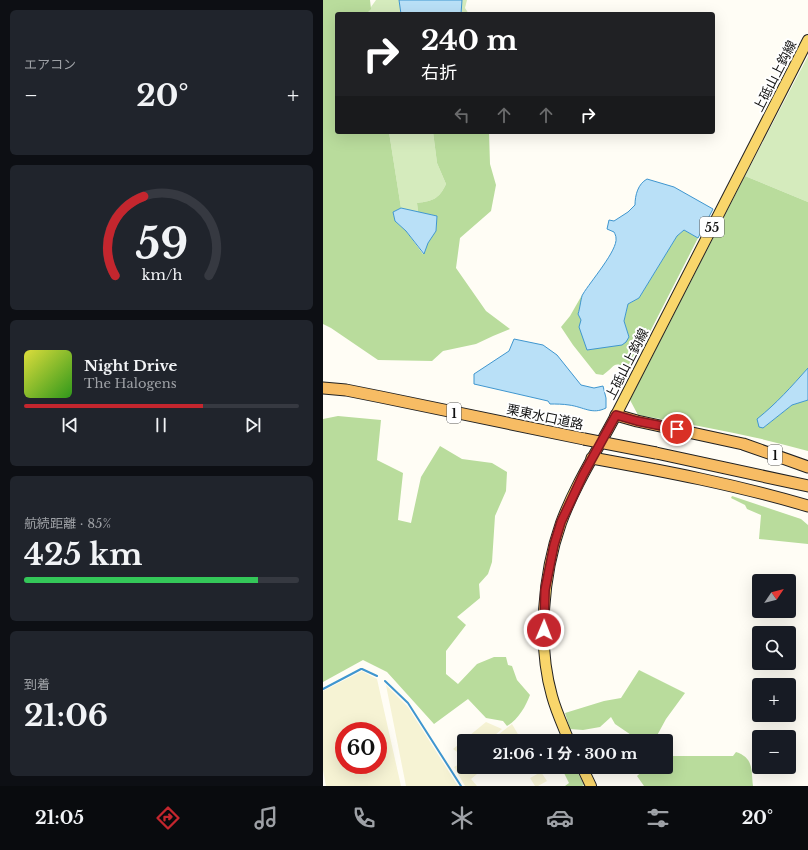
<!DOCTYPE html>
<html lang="ja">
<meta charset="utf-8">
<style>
body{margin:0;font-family:"Libre Baskerville","Noto Sans JP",serif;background:#20242c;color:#f1f3f6;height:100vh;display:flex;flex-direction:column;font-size:15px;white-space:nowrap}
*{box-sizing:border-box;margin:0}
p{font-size:13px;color:#9ea1a6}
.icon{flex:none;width:22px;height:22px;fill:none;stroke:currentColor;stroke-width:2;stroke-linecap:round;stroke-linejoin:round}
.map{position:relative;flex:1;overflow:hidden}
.drawer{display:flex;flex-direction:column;gap:10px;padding:10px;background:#0d0f14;width:323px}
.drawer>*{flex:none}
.top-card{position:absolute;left:12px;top:12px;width:380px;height:122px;border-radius:4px;box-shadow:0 4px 16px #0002;background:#202124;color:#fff;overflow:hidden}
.needle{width:26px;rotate:55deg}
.controls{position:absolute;left:429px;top:574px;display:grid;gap:8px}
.controls a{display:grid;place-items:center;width:44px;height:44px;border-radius:4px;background:#171b24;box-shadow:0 4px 16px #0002;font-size:20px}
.speed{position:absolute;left:12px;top:722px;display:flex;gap:8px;font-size:20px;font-weight:700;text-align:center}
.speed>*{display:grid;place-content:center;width:52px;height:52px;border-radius:50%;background:#171b24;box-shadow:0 4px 16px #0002;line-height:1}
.speed .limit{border:6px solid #d22;background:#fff;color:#111}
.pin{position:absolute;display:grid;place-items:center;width:34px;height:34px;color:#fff;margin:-17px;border:2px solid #fff;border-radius:50%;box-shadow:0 1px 4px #0007}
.me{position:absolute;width:44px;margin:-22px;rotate:1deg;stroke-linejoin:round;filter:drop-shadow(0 0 3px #0008)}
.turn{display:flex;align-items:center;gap:14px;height:84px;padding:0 20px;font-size:18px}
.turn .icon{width:52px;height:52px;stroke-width:2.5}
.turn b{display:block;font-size:28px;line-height:34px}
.lanes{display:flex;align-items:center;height:38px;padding:0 20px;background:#0003;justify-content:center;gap:20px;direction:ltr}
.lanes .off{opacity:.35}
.big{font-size:30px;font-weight:700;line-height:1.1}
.drawer .tile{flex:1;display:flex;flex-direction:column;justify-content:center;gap:6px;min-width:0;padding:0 14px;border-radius:6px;background:#20242c}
.drawer .dial{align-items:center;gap:0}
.dial svg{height:104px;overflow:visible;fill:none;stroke:#363941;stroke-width:7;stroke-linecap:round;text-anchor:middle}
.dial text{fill:#f1f3f6;stroke:none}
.song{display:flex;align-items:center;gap:12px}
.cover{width:48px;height:48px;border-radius:6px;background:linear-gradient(135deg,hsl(60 70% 55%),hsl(110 70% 35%))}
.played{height:4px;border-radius:2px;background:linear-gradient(90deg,#c4262e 65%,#363941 65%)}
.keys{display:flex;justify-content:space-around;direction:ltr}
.heat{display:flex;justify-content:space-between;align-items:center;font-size:22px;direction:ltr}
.charge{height:6px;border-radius:3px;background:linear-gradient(90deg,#34c759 85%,#363941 0)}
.trip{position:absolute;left:134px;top:734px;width:216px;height:40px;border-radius:4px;background:#171b24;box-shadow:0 4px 16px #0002;font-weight:700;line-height:40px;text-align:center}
.menu{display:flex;height:64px;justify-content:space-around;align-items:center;background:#090b0e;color:#9ea1a6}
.menu .icon{width:28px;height:28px}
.menu .active{color:#c4262e}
.menu b{font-size:18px;color:#f1f3f6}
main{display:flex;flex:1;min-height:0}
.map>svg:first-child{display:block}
.farmland{fill:#f6f3d4;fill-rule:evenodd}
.green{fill:#d5ebbd}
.forest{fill:#b9dc9c}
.water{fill:#b9e0f7;stroke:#3f96cf}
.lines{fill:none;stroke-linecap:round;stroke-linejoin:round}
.stream{stroke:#3f96cf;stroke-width:2}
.primary-casing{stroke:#222;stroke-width:12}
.trunk-casing{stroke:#222;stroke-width:13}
.primary{stroke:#f9d66b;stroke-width:10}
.trunk{stroke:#f7bc64;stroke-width:11}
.trunk-bridge-casing{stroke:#222;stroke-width:13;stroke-linecap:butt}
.trunk-bridge{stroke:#f7bc64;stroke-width:11}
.route-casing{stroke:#7f191e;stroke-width:10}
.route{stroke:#c4262e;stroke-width:7}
.labels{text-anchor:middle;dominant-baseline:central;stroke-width:4;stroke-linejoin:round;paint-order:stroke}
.shield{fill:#fff;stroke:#585858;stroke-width:1}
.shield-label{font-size:12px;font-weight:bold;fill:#111}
.street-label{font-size:13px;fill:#111;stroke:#fff}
</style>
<main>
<section class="drawer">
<div class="tile"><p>エアコン</p>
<div class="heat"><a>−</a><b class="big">20°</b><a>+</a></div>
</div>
<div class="tile dial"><svg viewBox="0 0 100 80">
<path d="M14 69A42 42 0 1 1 86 69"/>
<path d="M14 69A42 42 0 0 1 36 8" stroke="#c4262e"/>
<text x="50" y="56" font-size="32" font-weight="700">59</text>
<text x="50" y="72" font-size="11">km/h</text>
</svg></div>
<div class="tile">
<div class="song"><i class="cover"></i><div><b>Night Drive</b><p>The Halogens</p></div></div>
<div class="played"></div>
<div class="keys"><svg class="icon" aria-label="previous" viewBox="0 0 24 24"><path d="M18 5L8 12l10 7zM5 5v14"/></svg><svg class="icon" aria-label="pause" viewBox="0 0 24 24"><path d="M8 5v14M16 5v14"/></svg><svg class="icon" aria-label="next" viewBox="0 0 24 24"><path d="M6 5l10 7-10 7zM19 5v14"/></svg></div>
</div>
<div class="tile"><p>航続距離 · 85%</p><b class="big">425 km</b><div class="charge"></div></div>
<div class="tile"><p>到着</p><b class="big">21:06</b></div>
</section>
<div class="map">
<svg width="485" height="786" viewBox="0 0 485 786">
<rect width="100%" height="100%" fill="#fffdf5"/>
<path class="farmland" d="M39,671L54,679L78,786H3L0,770V691ZM21,731H55V765H21Z
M63,685L85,707L135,786H83Z
M163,722L179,729L165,741H141V757L130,749Z
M189,724L199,741H181L176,734Z
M140,762L141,767H146L154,774L148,779L154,786H142L131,767Z
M218,772L224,781L215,786H212L207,778Z"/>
<path class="green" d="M53,0H76L78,14H43Z
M139,0H144L142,8L146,14H138Z
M485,56V202L422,176Z
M66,132H110L114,163L123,184C116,199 110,201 94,203L95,212L78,208Z"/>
<path class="forest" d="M0,0H47L48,9L43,14H14V132H66L78,208L70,212L72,221L83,231L100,254L105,243L113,231L114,216L95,212L94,203C110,201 116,199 123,184L114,163L110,132H166L167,164L173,185L168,211L137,238L133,268L163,311L187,329L170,336L153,344L120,351L109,361L55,360L8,328L0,324Z
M422,176L485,202V368L465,391L451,405L440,428L469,405L485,400V451C429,435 372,425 315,415L307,400Z
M361,230L375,238L308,369C288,361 295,364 280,375L273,374L250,345L238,327L247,316L259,295L258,305L255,314L258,320L264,350L306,337L301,321L305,304L316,298L354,236Z
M15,416L58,420L54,460L80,473L75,520L88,523L98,477L117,446L139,459L169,463L184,472L183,491L172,516L169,562L165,574L156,584L157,598L134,617L143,625L123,651V674L135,684L154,664L171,657H183L185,665L189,666L194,680L207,695C203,706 195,720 184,726L180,721L163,718L145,699L111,724L64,672L40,660L0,682V419Z
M409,496L478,519L485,525V544L436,539L438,515L424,509L422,505L408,498Z
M316,670L362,693L343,719L331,741H317L292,724L288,717L277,727L260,730L247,729L242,713L281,701L298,698Z
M413,752C431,758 428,770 430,786H321L314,776L324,767H343V757L346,756H410Z
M238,767H252L261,785L259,786H242L246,783Z"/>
<path class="water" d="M76,0H139L138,14H78Z
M324,179L351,187L390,209L375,238L361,230L354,236L316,298L305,304L301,321L306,337L303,342L299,345L264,350L256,327L258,320L255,314C257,309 258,296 260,294C267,282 295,250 293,238C293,236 292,234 291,232L284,229L286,220L291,221L305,212L312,205C312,195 315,184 324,179Z
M78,208L114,216L113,231L105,243L101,254L83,231L72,221L70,212Z
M191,339L220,345L234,355L258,385L271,388L280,386L283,398V408C269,415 261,407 246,405C240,404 233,404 227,404L225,401L151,384V374L186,351Z
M485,368V400L469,405L440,428L436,427L434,419C454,403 468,387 485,368Z"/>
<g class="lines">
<path class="stream" d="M62,681L85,703L138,786
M0,689L38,669H39L54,676"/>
<g class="primary-casing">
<path id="primary" d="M246,741C240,726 233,711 229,696C214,643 220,574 238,523C252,485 274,451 293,415L485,40
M259,767L268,786"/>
</g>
<g class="trunk-casing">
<path id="trunk" d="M0,388L23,390L58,397L261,439
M293,415L314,421L420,444L485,467
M333,453L485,486
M269,458C341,471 414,485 485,506"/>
</g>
<use href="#primary" class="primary"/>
<use href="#trunk" class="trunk"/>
<g class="trunk-bridge-casing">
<path id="trunk-bridge" d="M261,439L333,453"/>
</g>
<use href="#trunk-bridge" class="trunk-bridge"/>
</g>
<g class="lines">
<g class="route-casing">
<path id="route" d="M221,630L222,590L231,545L238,522L260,475L293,415L314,421L354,429"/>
</g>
<use href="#route" class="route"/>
</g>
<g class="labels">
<g class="shield">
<rect x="377" y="217" width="24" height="20" rx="3"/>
<rect x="124" y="403" width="14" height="20" rx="3"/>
<rect x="445" y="445" width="14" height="20" rx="3"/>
</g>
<g class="shield-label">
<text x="389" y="227">55</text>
<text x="131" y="413">1</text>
<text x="452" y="455">1</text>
</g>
<g class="street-label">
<text transform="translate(452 76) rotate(-63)">上砥山上鈎線</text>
<text transform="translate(304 364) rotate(-63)">上砥山上鈎線</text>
<text transform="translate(222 417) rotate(12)">栗東水口道路</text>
</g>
</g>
</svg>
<div class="controls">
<a><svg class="needle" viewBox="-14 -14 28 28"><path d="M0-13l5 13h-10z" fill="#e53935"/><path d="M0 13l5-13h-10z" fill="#9ea1a6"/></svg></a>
<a><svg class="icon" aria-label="search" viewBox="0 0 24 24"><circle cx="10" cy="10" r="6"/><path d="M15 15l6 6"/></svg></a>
<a>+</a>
<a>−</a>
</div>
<div class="speed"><div class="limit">60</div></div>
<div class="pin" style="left:354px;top:429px;background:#d93025"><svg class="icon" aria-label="arrive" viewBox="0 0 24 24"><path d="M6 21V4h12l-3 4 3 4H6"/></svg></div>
<svg class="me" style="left:221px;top:630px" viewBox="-20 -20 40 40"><circle r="17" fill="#c4262e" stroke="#fff" stroke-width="3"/><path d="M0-11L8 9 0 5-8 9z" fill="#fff"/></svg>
<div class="trip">21:06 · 1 分 · 300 m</div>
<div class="top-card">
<div class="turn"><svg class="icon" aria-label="right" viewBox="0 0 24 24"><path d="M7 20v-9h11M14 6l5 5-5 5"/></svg><div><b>240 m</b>右折</div></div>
<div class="lanes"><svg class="icon off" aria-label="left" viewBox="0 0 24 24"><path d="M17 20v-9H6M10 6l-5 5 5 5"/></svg><svg class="icon off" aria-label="ahead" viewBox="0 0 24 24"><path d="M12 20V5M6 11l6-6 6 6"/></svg><svg class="icon off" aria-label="ahead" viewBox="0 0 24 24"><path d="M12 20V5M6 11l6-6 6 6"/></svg><svg class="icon" aria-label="right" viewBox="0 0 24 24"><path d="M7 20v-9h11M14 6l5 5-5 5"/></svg></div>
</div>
</div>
</main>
<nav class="menu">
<b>21:05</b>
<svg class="icon active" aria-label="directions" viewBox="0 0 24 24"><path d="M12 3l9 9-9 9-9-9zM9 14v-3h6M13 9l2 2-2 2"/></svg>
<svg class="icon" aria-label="music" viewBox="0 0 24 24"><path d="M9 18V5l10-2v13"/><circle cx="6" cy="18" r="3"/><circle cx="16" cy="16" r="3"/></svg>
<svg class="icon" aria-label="phone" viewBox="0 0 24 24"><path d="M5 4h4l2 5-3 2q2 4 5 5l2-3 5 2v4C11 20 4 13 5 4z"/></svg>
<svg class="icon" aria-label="climate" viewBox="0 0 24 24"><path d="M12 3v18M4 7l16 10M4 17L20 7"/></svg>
<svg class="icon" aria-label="car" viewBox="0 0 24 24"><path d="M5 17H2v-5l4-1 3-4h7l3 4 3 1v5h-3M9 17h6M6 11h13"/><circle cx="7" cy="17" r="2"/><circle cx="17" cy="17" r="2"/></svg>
<svg class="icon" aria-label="filters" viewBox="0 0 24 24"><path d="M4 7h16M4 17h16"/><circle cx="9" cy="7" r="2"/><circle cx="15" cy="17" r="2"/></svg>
<b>20°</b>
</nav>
